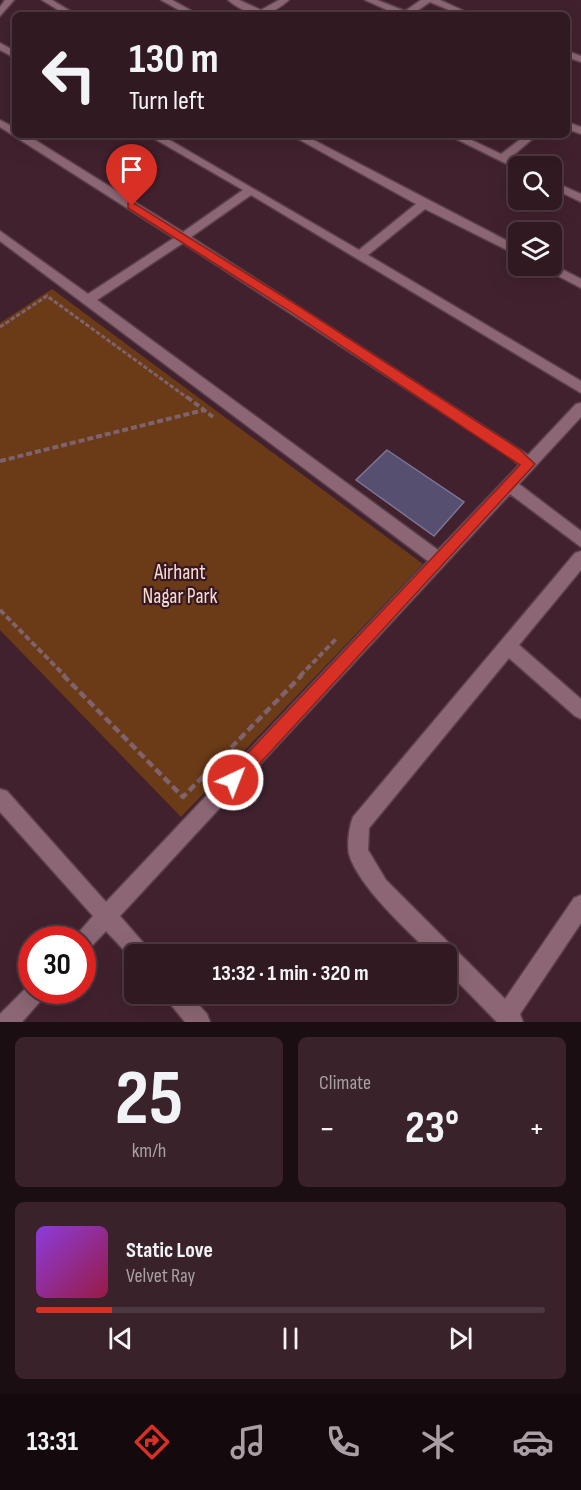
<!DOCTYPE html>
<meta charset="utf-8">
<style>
body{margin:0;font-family:"Sofia Sans Condensed",sans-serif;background:#39222a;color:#f1f3f6;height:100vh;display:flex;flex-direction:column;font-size:22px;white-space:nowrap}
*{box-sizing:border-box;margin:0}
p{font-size:20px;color:#a8a0a5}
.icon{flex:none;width:33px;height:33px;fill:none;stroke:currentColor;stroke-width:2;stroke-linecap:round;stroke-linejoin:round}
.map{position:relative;height:1022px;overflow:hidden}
.side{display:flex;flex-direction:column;gap:15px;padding:15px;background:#1b0e13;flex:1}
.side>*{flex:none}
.banner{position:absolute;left:12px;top:12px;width:558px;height:126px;border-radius:9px;box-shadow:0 6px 24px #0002,0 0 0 2px #4c3840;background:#311922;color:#f1f3f6;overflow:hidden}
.tools{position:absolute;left:508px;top:156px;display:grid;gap:12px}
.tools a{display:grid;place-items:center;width:54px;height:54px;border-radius:9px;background:#311922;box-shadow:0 6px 24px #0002,0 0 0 2px #4c3840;font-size:30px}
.speed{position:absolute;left:18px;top:926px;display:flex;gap:12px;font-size:30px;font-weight:700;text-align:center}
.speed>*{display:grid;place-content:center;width:78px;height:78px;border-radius:50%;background:#311922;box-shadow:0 6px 24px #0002,0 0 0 2px #4c3840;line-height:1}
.speed .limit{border:9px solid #d22;background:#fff;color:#111}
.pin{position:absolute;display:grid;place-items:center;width:51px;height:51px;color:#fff;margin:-62px -26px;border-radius:50% 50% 50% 0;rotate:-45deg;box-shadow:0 0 6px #0007}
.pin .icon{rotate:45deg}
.me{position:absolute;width:66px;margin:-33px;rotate:43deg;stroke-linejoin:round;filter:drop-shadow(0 0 4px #0008)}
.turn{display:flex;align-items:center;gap:21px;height:126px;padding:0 18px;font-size:27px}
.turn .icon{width:78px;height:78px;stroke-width:2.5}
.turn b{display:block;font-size:42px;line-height:51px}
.big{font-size:45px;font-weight:700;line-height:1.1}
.side .widget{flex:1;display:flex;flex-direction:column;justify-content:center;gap:9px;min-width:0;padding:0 21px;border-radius:9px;background:#39222a}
.side .dial{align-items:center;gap:0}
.dial b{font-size:78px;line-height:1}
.song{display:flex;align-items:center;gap:18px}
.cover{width:72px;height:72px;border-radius:9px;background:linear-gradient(135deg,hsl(270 70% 55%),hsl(340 70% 35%))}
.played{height:6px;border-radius:3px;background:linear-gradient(90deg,#d93025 15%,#4c3840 15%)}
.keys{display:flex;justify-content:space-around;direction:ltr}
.heat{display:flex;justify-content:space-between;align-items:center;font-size:33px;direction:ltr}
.side .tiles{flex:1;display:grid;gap:15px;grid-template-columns:1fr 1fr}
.widget:last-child{grid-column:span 2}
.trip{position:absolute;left:124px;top:944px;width:333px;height:60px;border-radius:9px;background:#311922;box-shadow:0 6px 24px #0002,0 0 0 2px #4c3840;font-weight:700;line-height:60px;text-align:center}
.tab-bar{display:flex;height:96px;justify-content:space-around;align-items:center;background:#140a0e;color:#a8a0a5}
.tab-bar .icon{width:42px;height:42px}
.tab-bar .on{color:#d93025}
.tab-bar b{font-size:27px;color:#f1f3f6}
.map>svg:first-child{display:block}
.green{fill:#6b3b17}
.building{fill:#564f6f;stroke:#7d7597;stroke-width:1.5}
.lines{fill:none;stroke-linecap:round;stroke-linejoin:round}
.minor-casing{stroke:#5b404b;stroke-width:3}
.path-far2{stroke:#7e626d;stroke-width:3;stroke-dasharray:4.5 2;stroke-linecap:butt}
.path-far1{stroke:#7e626d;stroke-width:4;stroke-dasharray:6 3;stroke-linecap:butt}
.path{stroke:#7e626d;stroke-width:4.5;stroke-dasharray:8 4;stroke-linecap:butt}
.minor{fill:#8c6674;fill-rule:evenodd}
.route{fill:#d93025;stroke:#8d1f18;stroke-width:1.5}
.labels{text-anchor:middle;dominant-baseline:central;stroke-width:4.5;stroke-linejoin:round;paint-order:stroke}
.park-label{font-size:21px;fill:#f9ddcb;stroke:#361824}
</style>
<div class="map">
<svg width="581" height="1022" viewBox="0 0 581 1022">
<rect width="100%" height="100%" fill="#41212e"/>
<path class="green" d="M52,289L423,564L181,817L0,630V323Z"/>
<path class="building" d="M387,450L464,502L434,536L356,480Z"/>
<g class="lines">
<g class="minor-casing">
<path id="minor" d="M5,0H14L0,16V7Z
M42,0H52L77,15H66Z
M161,0H172L199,15H188Z
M228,0H239L261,10L279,0H289C268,19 250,18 228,0Z
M365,0H377L405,11L421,0H440L473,15H461L430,2L411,15H398Z
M0,43L15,51V58L0,50Z
M567,51L581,56V62L567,57Z
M0,120L15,128V135H27L183,232L243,190L148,135H161L359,250L416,204L291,135H304L519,247V256L425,209L368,255L581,381V393L251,195L191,237L528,455L576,404L581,403V417L519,484L581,531V547L510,494L120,916L147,947L150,954H135V962L106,931L89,949L82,952V939H73L93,916L0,812V789L7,791L106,902L428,561L0,241V231L88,294L174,238L0,127ZM183,243L509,456L519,465L438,550L97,300Z
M567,122L581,127V134L567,129Z
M448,135H461L501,154L526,135H537L510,158L523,165L524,166H519V170Z
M552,181L581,194V202L552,188Z
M552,264L581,279V288L539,266Z
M581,551V570L519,645L581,699V719L575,716L509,658L369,828L368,850L386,880L505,999L574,898L581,895V923L520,1014L523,1022H497L447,971V954H431C407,930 358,886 349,854C347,844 349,827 353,817L575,553Z
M32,982V990H47L44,997L22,1022H0V1014Z
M164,993H188L207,1014L210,1022H185L167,1000Z"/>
</g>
<path class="path-far2" d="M0,327L47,296L189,399"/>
<path class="path-far1" d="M187,397L204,410
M0,461L204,410L213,417
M0,610L65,676
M300,676L336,639"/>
<path class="path" d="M63,675L183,797L302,675"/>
<use href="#minor" class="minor"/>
</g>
<path class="route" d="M132,202L300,307L519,449L535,464L239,786L233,788L228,786L225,780L228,774L520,465L291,312L128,208V203Z"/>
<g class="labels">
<g class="park-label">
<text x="180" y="572">Airhant<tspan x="180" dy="24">Nagar Park</tspan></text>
</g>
</g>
</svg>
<div class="tools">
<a><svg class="icon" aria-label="search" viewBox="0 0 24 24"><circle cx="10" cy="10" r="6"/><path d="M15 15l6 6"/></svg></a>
<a><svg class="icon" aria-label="layers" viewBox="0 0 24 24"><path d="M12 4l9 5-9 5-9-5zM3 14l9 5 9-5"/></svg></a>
</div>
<div class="speed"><div class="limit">30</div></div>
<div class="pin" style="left:132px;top:206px;background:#d93025"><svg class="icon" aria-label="arrive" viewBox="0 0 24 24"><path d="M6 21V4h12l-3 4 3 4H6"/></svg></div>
<svg class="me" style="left:233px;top:780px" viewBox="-20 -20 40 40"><circle r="17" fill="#d93025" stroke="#fff" stroke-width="3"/><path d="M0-11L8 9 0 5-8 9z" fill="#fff"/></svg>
<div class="trip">13:32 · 1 min · 320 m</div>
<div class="banner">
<div class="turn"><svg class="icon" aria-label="left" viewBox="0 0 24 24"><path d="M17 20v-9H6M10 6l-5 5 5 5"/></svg><div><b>130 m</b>Turn left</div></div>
</div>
</div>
<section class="side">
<div class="tiles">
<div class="widget dial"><b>25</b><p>km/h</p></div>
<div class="widget"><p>Climate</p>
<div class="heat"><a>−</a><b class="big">23°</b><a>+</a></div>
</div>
<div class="widget">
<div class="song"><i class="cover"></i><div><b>Static Love</b><p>Velvet Ray</p></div></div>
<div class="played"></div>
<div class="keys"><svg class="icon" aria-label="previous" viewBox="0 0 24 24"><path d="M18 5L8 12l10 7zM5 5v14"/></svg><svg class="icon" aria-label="pause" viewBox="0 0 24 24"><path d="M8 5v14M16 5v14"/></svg><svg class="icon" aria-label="next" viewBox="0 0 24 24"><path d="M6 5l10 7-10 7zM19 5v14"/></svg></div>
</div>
</div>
</section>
<nav class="tab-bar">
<b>13:31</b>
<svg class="icon on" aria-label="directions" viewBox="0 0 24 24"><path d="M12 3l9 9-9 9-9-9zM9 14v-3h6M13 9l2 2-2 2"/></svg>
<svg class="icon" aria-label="music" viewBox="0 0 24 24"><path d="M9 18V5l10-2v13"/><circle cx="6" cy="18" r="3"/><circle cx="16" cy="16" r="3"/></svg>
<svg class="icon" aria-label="phone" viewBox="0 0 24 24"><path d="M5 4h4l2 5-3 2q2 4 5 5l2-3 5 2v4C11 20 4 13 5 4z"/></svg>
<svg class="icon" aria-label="climate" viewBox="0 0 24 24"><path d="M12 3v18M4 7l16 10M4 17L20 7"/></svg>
<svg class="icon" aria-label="car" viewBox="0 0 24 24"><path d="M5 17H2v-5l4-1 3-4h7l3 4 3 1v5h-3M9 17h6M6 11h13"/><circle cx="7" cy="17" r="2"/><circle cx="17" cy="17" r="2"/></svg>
</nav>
